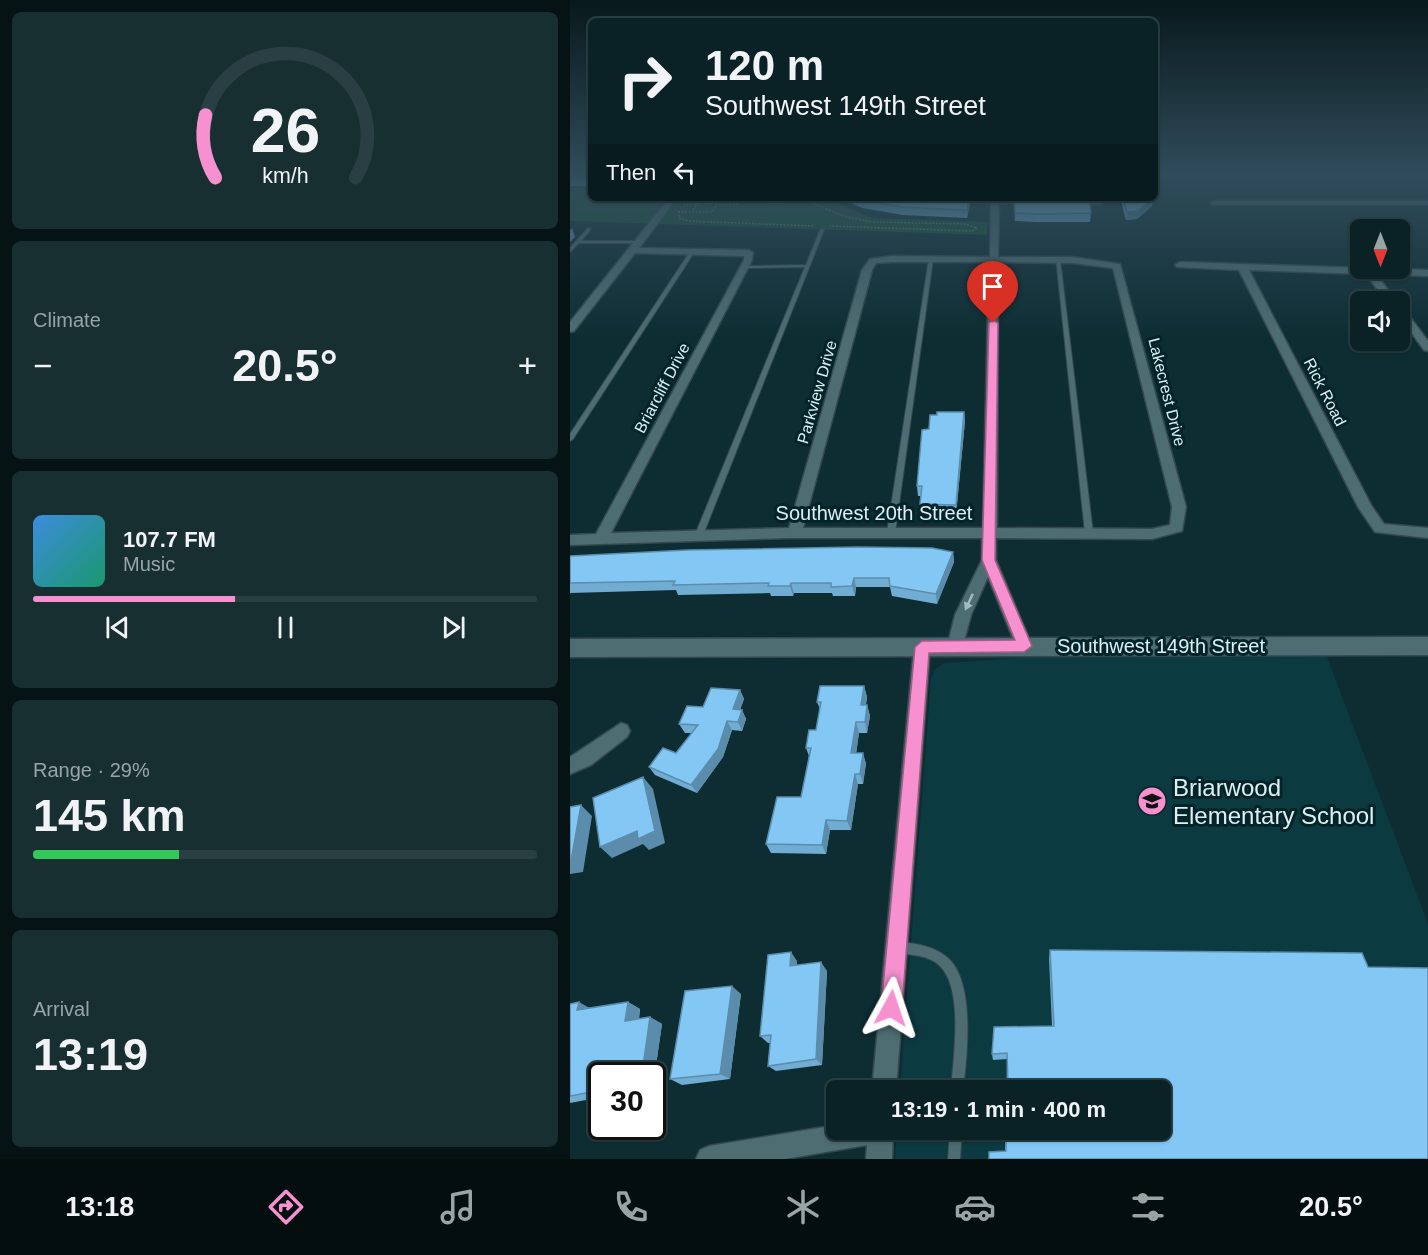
<!DOCTYPE html>
<meta charset="utf-8">
<style>
body{margin:0;font-family:Arial,sans-serif;background:#182f32;color:#f1f3f6;height:100vh;display:flex;flex-direction:column;font-size:22px;white-space:nowrap}
*{box-sizing:border-box;margin:0}
p{font-size:20px;color:#99a4a7}
.icon{flex:none;width:33px;height:33px;fill:none;stroke:currentColor;stroke-width:2;stroke-linecap:round;stroke-linejoin:round}
.map{position:relative;flex:1;overflow:hidden}
.drawer{display:flex;flex-direction:column;gap:12px;padding:12px;background:#061315;width:570px}
.drawer>*{flex:none}
.guide{position:absolute;left:18px;top:18px;width:570px;height:183px;border-radius:9px;box-shadow:0 2px 4px #0004,0 0 0 2px #2a3f43;background:#0a2226;color:#f1f3f6;overflow:hidden}
.needle{width:39px;rotate:180deg}
.controls{position:absolute;left:780px;top:219px;display:grid;gap:12px}
.controls a{display:grid;place-items:center;width:60px;height:60px;border-radius:9px;background:#0a2226;box-shadow:0 2px 4px #0004,0 0 0 2px #2a3f43;font-size:30px}
.speed{position:absolute;left:18px;top:1062px;display:flex;gap:12px;font-size:30px;font-weight:700;text-align:center}
.speed>*{display:grid;place-content:center;width:78px;height:78px;border-radius:50%;background:#0a2226;box-shadow:0 2px 4px #0004,0 0 0 2px #2a3f43;line-height:1}
.speed .limit{border:3px solid #111;border-radius:9px;background:#fff;color:#111}
.pin{position:absolute;display:grid;place-items:center;width:51px;height:51px;color:#fff;margin:-62px -26px;border-radius:50% 50% 50% 0;rotate:-45deg;box-shadow:0 0 6px #0007}
.pin .icon{rotate:45deg}
.me{position:absolute;width:66px;margin:-33px;rotate:5deg;stroke-linejoin:round;filter:drop-shadow(0 0 4px #0008)}
.turn{display:flex;align-items:center;gap:21px;height:126px;padding:0 18px;font-size:27px}
.turn .icon{width:78px;height:78px;stroke-width:2.5}
.turn b{display:block;font-size:42px;line-height:51px}
.then{display:flex;align-items:center;height:57px;padding:0 18px;background:#0003;gap:12px;font-size:22px}
.big{font-size:45px;font-weight:600;line-height:1.1}
.drawer .card{flex:1;display:flex;flex-direction:column;justify-content:center;gap:9px;min-width:0;padding:0 21px;border-radius:9px;background:#182f32}
.drawer .dial{align-items:center;gap:0}
.dial svg{height:156px;overflow:visible;fill:none;stroke:#2a3f43;stroke-width:7;stroke-linecap:round;text-anchor:middle}
.dial text{fill:#f1f3f6;stroke:none}
.song{display:flex;align-items:center;gap:18px}
.cover{width:72px;height:72px;border-radius:9px;background:linear-gradient(135deg,hsl(210 70% 55%),hsl(160 70% 35%))}
.played{height:6px;border-radius:3px;background:linear-gradient(90deg,#f690cf 40%,#2a3f43 40%)}
.keys{display:flex;justify-content:space-around;direction:ltr}
.heat{display:flex;justify-content:space-between;align-items:center;font-size:33px;direction:ltr}
.charge{height:9px;border-radius:4px;background:linear-gradient(90deg,#34c759 29%,#2a3f43 0)}
.trip{position:absolute;left:256px;top:1080px;width:345px;height:60px;border-radius:9px;background:#0a2226;box-shadow:0 2px 4px #0004,0 0 0 2px #2a3f43;font-weight:600;line-height:60px;text-align:center}
.menu{display:flex;height:96px;justify-content:space-around;align-items:center;background:#040e0f;color:#99a4a7}
.menu .icon{width:42px;height:42px}
.menu .selected{color:#f690cf}
.menu b{font-size:27px;color:#f1f3f6}
main{display:flex;flex:1;min-height:0}
.map>svg:first-child{display:block}
.built{fill:#0c3a41}
.green{fill:#1a5236}
.lines{fill:none;stroke-linecap:round;stroke-linejoin:round}
.lane-casing{stroke:#35494d;stroke-width:2}
.street-casing{stroke:#35494d;stroke-width:3}
.secondary-casing{stroke:#35494d;stroke-width:3}
.path{stroke:#667f84;stroke-width:1.5;stroke-dasharray:2 1.5;stroke-linecap:butt}
.lane{fill:#4d6d73;fill-rule:evenodd}
.street{fill:#4d6d73;fill-rule:evenodd}
.secondary{fill:#4d6d73;fill-rule:evenodd}
.wall{fill:#71acd3}
.shaded-wall{fill:#5c8cac}
.building{fill:#83c8f5;stroke:#5c8cac;stroke-width:1.5}
.oneway{fill:#a4bbc0}
.route{fill:#f690cf;stroke:#a05e87;stroke-width:1.5}
.labels{text-anchor:middle;dominant-baseline:central;stroke-width:6;stroke-linejoin:round;paint-order:stroke}
.far-street-label{font-size:16px;fill:#deeff3;stroke:#032429}
.street-label{font-size:20px;fill:#deeff3;stroke:#032429}
.near-poi-label{font-size:24px;fill:#deeff3;stroke:#032429;text-anchor:start}
</style>
<main>
<section class="drawer">
<div class="card dial"><svg viewBox="0 0 100 80">
<path d="M14 69A42 42 0 1 1 86 69"/>
<path d="M14 69A42 42 0 0 1 9 37" stroke="#f690cf"/>
<text x="50" y="56" font-size="32" font-weight="700">26</text>
<text x="50" y="72" font-size="11">km/h</text>
</svg></div>
<div class="card"><p>Climate</p>
<div class="heat"><a>−</a><b class="big">20.5°</b><a>+</a></div>
</div>
<div class="card">
<div class="song"><i class="cover"></i><div><b>107.7 FM</b><p>Music</p></div></div>
<div class="played"></div>
<div class="keys"><svg class="icon" aria-label="previous" viewBox="0 0 24 24"><path d="M18 5L8 12l10 7zM5 5v14"/></svg><svg class="icon" aria-label="pause" viewBox="0 0 24 24"><path d="M8 5v14M16 5v14"/></svg><svg class="icon" aria-label="next" viewBox="0 0 24 24"><path d="M6 5l10 7-10 7zM19 5v14"/></svg></div>
</div>
<div class="card"><p>Range · 29%</p><b class="big">145 km</b><div class="charge"></div></div>
<div class="card"><p>Arrival</p><b class="big">13:19</b></div>
</section>
<div class="map">
<svg width="858" height="1159" viewBox="0 0 858 1159">
<rect width="100%" height="100%" fill="#0e2d33"/>
<path class="built" d="M520,653L756,654L858,924V1159H325L327,1130H591V1090H330L361,679L365,669L375,663Z"/>
<path class="green" d="M0,188H21V198H255L302,218L418,222L417,235L0,221Z"/>
<g class="lines">
<g class="lane-casing">
<path id="lane" d="M18,228L21,229L11,241H69L71,242L69,243H9L0,252V248Z
M252,229L254,230L133,535L129,537H126L125,535L235,267L175,268L173,267L175,266L236,265L250,230Z
M121,250L125,251L3,439L0,441V434Z
M359,258L363,259L325,533L321,535L317,533Z
M486,258L490,259L523,533L519,535L515,533Z
M329,942C347,943 367,947 380,960C405,986 397,1057 393,1090H381C383,1058 396,982 365,962C353,954 338,956 325,951L324,947L325,943Z
M380,1130H392L390,1159H378Z"/>
</g>
<g class="street-casing">
<path id="street" d="M99,198H107L69,248L179,250L183,253L182,260L41,533L219,528L292,270L300,259L322,256L420,257L421,203L346,200L342,198L465,200V204H462L429,203L428,257H502L550,264L616,507L612,531L582,539L426,538V560L462,646L460,651L454,653L448,651L446,646L418,577L401,615L391,652L385,654L379,652L377,647L385,615L412,560V538H218L0,545V535L26,534L174,260V256L65,253L4,331L0,332V322ZM322,262H419L413,528H233L302,270L306,263ZM428,262L502,263L543,268L602,507L600,525L582,529L427,528Z
M527,198H535V202L531,204L498,205L494,203Z
M645,201H858V205H642L641,203Z
M610,262L858,270V276L806,274L827,302H817L796,274L679,270L801,505L814,524L858,528V538L805,532L788,507L669,270L607,267L605,265Z
M830,308L834,309L858,341V351L854,350L830,317Z
M352,640L358,642L360,647L326,1090H302L344,647L346,642Z
M51,723L57,725L60,731L57,737L21,765L0,774V757Z
M267,1125V1130H323L322,1159H296L297,1145L215,1159H126L130,1150L139,1146Z"/>
</g>
<g class="secondary-casing">
<path id="secondary" d="M858,637V655L0,657V639Z"/>
</g>
<path class="path" d="M124,198H131
M142,198L145,204C157,206 168,206 178,198
M180,198L200,203L236,202
M230,198L276,217L303,222L395,224L407,228L402,231L260,226
M113,205L143,203
M123,210L131,198
M109,211V218L118,221L244,226
M108,212H142L147,205"/>
<use href="#lane" class="lane"/>
<use href="#street" class="street"/>
<use href="#secondary" class="secondary"/>
</g>
<path class="wall" d="M0,175H21V186H0Z
M270,198H399L400,204L397,218L333,215L292,208Z
M444,198L521,213L520,222H466L445,221Z
M550,198H583L582,206L567,219L556,220Z
M394,412L395,421L386,515L351,514L350,504L351,496H348L347,486L359,429L367,415Z
M383,552L384,562L367,604L322,596L320,587H286L285,596H263L262,593H224L223,596H201L200,593L108,595L106,590L0,593V556Z
M294,686L297,697L296,705H297L300,716L297,733H289L286,753L296,763L293,784H288L281,830H260L256,854L201,853L196,844L231,797L239,756L236,748L246,730L250,709L247,702Z
M170,690L174,699L170,710H172L176,719L172,731L162,730L153,757L127,793L85,775L79,767L106,753L122,733H115L109,724L133,707Z
M480,950L792,953L435,1151L437,1059L423,1060L422,1054L482,1026L479,958Z
M227,961V965L257,971L252,1065L206,1071L198,1066L200,1043H198L190,1036Z
M171,994L160,1079L112,1085L100,1079Z
M58,1002L70,1009L69,1019L80,1017L92,1024L84,1079H82V1076H32V1097L0,1103V1004L21,1008Z"/>
<path class="shaded-wall" d="M399,198L400,204L397,218V210Z
M583,198L582,206L567,219L556,220L557,212Z
M2,228L5,237L0,242V230Z
M394,412L395,421L386,515V505Z
M383,552L384,562L367,604L366,594Z
M284,578L286,587L285,596L282,586Z
M221,583L224,593L223,596L220,586Z
M294,686L297,697L294,716L291,705Z
M170,690L174,699L167,718L163,709Z
M297,705L300,716L297,733L295,722Z
M172,710L176,719L172,731L168,722Z
M157,721L162,730L153,757L127,793L121,785Z
M286,722L289,733L285,763L281,753Z
M293,753L296,763L293,784L290,774Z
M285,774L288,784L281,830L277,821Z
M73,777L83,789L95,843L79,850L73,844L42,858L30,847Z
M11,805L22,816L13,872L0,874V861Z
M256,820L260,830L256,854L252,845Z
M221,952L227,961V974L220,966Z
M251,962L257,971L252,1065L246,1059Z
M162,986L171,994L160,1079L150,1074Z
M9,1002L23,1010H7Z
M58,1002L70,1009L68,1028L55,1021Z
M80,1017L92,1024L84,1079L82,1078V1076H77L72,1073Z"/>
<path class="building" d="M0,175H21V178L0,179Z
M286,198H399L397,210L332,207L291,200Z
M444,198H519L521,213L466,214L445,213Z
M553,198H583L568,211L557,212Z
M367,412H394L386,505L350,504L352,486H347L352,430L359,429L360,415H367Z
M288,547L362,548L383,552L366,594L320,586L319,578H284L282,586L261,587V583H221L220,586H198L199,583L103,585L105,581L0,583V556L118,550Z
M250,686H294L291,705H297L295,722H286L281,753H293L290,774H285L277,821L256,820L252,845L196,844L207,797H231L241,748H236L239,730H246L251,702H247Z
M141,688L170,690L163,709L172,710L168,722L157,721L148,749L121,785L79,767L93,748L106,753L128,725L109,724L117,706L133,707Z
M73,777L85,831L68,839L67,831L30,847L23,798Z
M11,805L1,861H0V807Z
M480,950L792,953L798,967L858,968V1159H419V1152L436,1151V1130H591V1090H409V1083H438L437,1053L422,1054L424,1027L484,1026Z
M221,952L220,966L251,962L246,1059L198,1066L201,1035L190,1036L198,955Z
M162,986L150,1074L100,1079L115,991Z
M9,1002L7,1010L58,1002L55,1021L80,1017L72,1073L60,1076H32V1090L0,1096V1004Z"/>
<defs><path id="oneway-solid" d="M-6-.8H1V-3.2L6.5 0L1 3.2V.8H-6Z" transform="scale(1.5)"/></defs>
<use class="oneway" href="#oneway-solid" transform="translate(399 602) rotate(115)"/>
<linearGradient id="sky" x2="0" y2="1"><stop stop-color="#08191c"/><stop offset="0.52" stop-color="#304c5b"/><stop offset="1" stop-color="#304c5b" stop-opacity="0"/></linearGradient>
<rect width="858" height="337" fill="url(#sky)"/>
<path class="route" d="M423,320L428,323L425,560L462,646L454,652L359,653L332,1008L329,1016L321,1019L314,1016L311,1008L345,647L352,641L445,640L412,560L419,323Z"/>
<defs>
<g id="school-disc" transform="scale(1.5)"><circle r="9.5" fill="#f690cf" stroke="#032429"/><path d="M0-5L7-2L0 1L-7-2ZM-4 1L0 2.5L4 1V4Q0 6-4 4Z" fill="#111"/></g>
</defs>
<g fill-rule="evenodd">
<use href="#school-disc" x="582" y="801"/>
</g>
<g class="labels">
<g class="far-street-label">
<text transform="translate(92 388) rotate(-62)">Briarcliff Drive</text>
<text transform="translate(247 392) rotate(-74)">Parkview Drive</text>
<text transform="translate(597 392) rotate(76)">Lakecrest Drive</text>
<text transform="translate(755 392) rotate(63)">Rick Road</text>
</g>
<g class="street-label">
<text x="304" y="513">Southwest 20th Street</text>
<text x="591" y="646">Southwest 149th Street</text>
</g>
<g class="near-poi-label">
<text x="603" y="787">Briarwood<tspan x="603" dy="28">Elementary School</tspan></text>
</g>
</g>
</svg>
<div class="controls">
<a><svg class="needle" viewBox="-14 -14 28 28"><path d="M0-13l5 13h-10z" fill="#e53935"/><path d="M0 13l5-13h-10z" fill="#99a4a7"/></svg></a>
<a><svg class="icon" aria-label="sound" viewBox="0 0 24 24"><path d="M4 9h4l5-4v14l-5-4H4zM17 9q2 3 0 6"/></svg></a>
</div>
<div class="speed"><div class="limit">30</div></div>
<div class="pin" style="left:423px;top:323px;background:#d93025"><svg class="icon" aria-label="arrive" viewBox="0 0 24 24"><path d="M6 21V4h12l-3 4 3 4H6"/></svg></div>
<svg class="me" style="left:321px;top:1008px" viewBox="-20 -20 40 40"><path d="M0-17L14 15 0 8-14 15z" fill="#f690cf" stroke="#fff" stroke-width="4"/></svg>
<div class="trip">13:19 · 1 min · 400 m</div>
<div class="guide">
<div class="turn"><svg class="icon" aria-label="right" viewBox="0 0 24 24"><path d="M7 20v-9h11M14 6l5 5-5 5"/></svg><div><b>120 m</b>Southwest 149th Street</div></div>
<div class="then">Then<svg class="icon" aria-label="left" viewBox="0 0 24 24"><path d="M17 20v-9H6M10 6l-5 5 5 5"/></svg></div>
</div>
</div>
</main>
<nav class="menu">
<b>13:18</b>
<svg class="icon selected" aria-label="directions" viewBox="0 0 24 24"><path d="M12 3l9 9-9 9-9-9zM9 14v-3h6M13 9l2 2-2 2"/></svg>
<svg class="icon" aria-label="music" viewBox="0 0 24 24"><path d="M9 18V5l10-2v13"/><circle cx="6" cy="18" r="3"/><circle cx="16" cy="16" r="3"/></svg>
<svg class="icon" aria-label="phone" viewBox="0 0 24 24"><path d="M5 4h4l2 5-3 2q2 4 5 5l2-3 5 2v4C11 20 4 13 5 4z"/></svg>
<svg class="icon" aria-label="climate" viewBox="0 0 24 24"><path d="M12 3v18M4 7l16 10M4 17L20 7"/></svg>
<svg class="icon" aria-label="car" viewBox="0 0 24 24"><path d="M5 17H2v-5l4-1 3-4h7l3 4 3 1v5h-3M9 17h6M6 11h13"/><circle cx="7" cy="17" r="2"/><circle cx="17" cy="17" r="2"/></svg>
<svg class="icon" aria-label="filters" viewBox="0 0 24 24"><path d="M4 7h16M4 17h16"/><circle cx="9" cy="7" r="2"/><circle cx="15" cy="17" r="2"/></svg>
<b>20.5°</b>
</nav>
